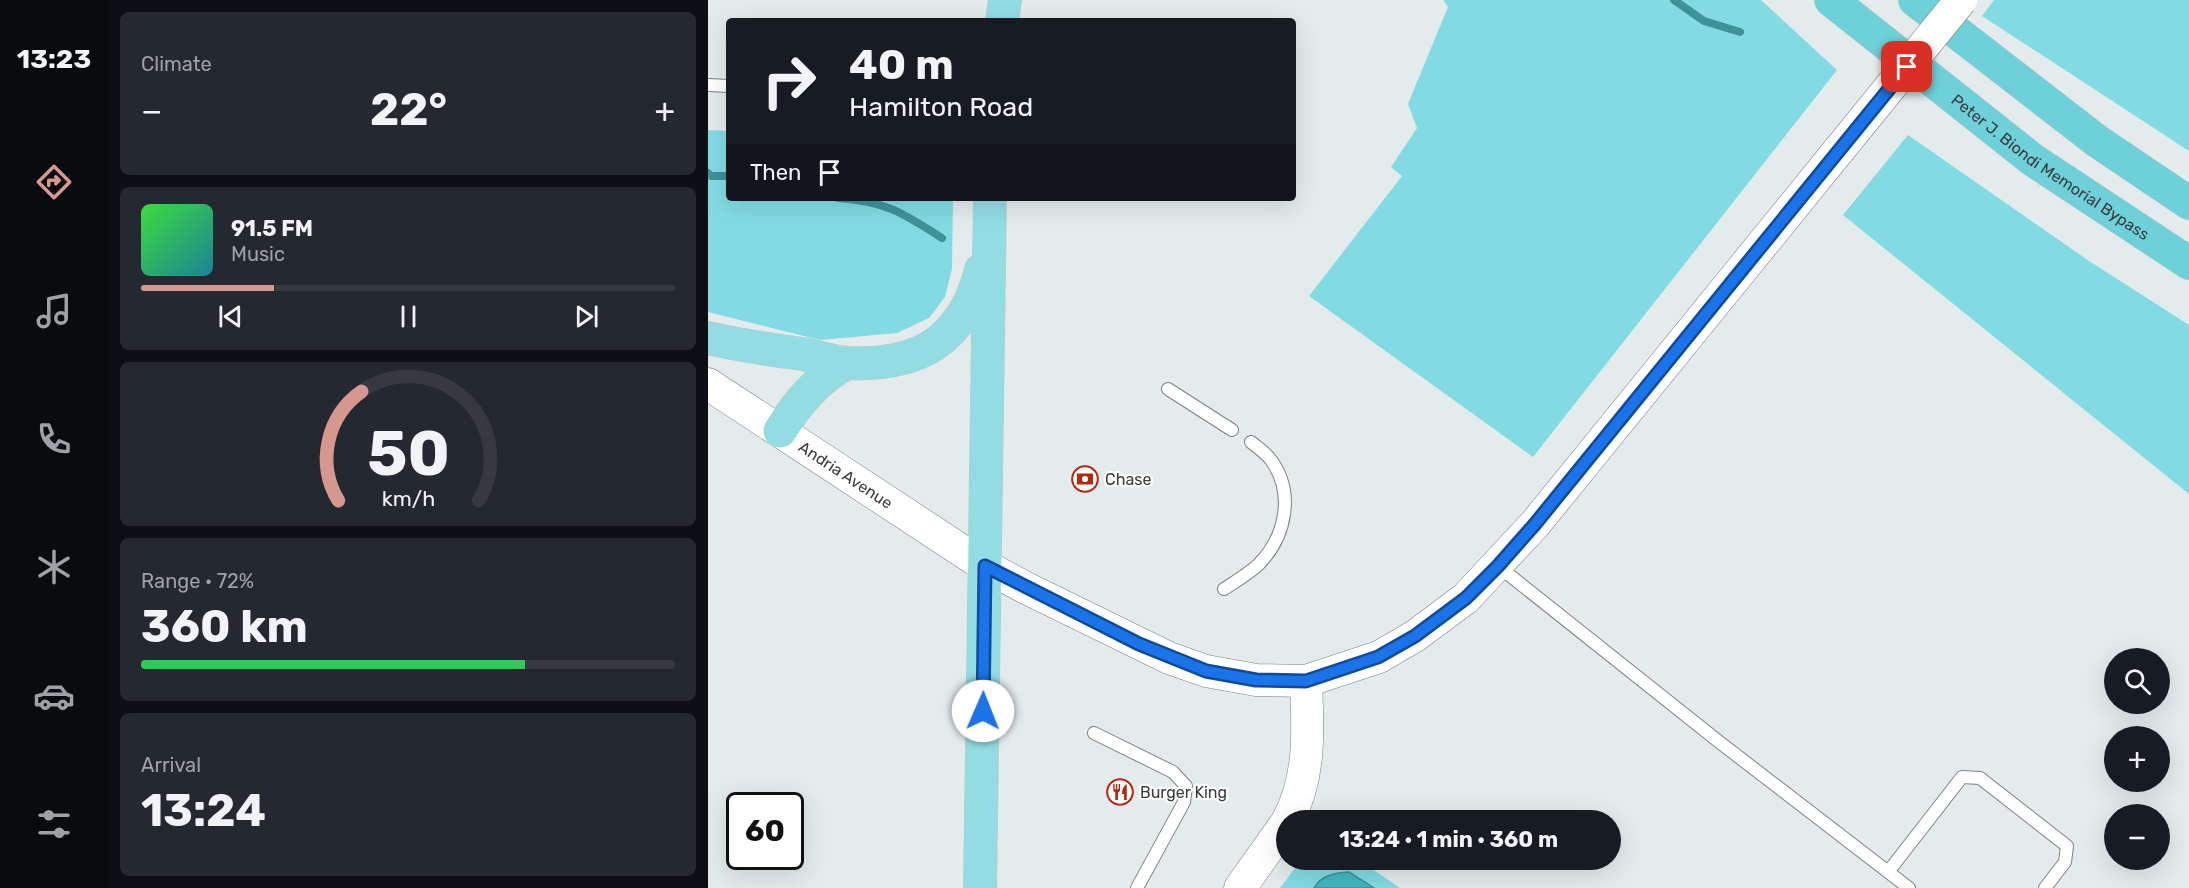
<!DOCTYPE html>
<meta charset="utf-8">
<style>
body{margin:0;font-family:Rubik,sans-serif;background:#242831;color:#f1f3f6;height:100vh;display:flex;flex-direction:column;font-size:22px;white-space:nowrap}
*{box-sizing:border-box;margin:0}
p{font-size:20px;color:#9ea1a6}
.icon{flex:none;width:33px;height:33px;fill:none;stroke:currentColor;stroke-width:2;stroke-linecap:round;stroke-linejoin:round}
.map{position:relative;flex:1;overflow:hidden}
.side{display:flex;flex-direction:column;gap:12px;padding:12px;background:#0d0f14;width:600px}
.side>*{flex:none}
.top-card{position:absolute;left:18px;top:18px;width:570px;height:183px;border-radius:6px;box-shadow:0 6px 24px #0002;background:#171b24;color:#f1f3f6;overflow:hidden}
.buttons{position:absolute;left:1396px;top:648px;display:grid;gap:12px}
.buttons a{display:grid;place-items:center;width:66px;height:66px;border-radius:50%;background:#171b24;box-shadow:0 6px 24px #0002;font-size:30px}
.speed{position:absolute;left:18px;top:792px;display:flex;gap:12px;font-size:30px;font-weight:700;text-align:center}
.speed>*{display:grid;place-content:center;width:78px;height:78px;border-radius:50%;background:#171b24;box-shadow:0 6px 24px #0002;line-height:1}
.speed .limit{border:3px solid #111;border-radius:9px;background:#fff;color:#111}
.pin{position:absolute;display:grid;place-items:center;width:51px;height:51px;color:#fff;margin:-26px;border-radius:12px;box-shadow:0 3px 9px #0006}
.me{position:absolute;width:66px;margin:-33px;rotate:1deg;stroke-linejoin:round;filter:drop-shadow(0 0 4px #0008)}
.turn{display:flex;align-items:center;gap:21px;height:126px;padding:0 24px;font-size:27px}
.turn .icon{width:78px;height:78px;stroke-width:2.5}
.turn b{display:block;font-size:42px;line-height:51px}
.then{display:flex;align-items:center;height:57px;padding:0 24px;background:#0003;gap:12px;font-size:22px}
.big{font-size:45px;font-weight:700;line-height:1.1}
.side .tile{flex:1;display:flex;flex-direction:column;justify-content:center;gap:9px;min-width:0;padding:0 21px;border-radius:9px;background:#242831}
.side .dial{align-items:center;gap:0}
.dial svg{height:156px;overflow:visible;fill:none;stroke:#363941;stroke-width:7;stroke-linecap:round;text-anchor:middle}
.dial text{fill:#f1f3f6;stroke:none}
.song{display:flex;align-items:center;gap:18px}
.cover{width:72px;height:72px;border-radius:9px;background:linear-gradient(135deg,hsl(120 70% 55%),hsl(190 70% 35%))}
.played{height:6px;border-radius:3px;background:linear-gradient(90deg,#d6988e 25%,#363941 25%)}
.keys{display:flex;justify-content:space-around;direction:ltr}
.heat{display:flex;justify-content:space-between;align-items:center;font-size:33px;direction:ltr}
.charge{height:9px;border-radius:4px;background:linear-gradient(90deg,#34c759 72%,#363941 0)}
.trip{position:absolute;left:568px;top:810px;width:345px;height:60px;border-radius:30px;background:#171b24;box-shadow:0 6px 24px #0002;font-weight:700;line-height:60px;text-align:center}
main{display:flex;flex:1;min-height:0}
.menu{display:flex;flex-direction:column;width:108px;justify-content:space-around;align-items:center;background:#090b0e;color:#9ea1a6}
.menu .icon{width:42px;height:42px}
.menu .current{color:#d6988e}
.menu b{font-size:27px;color:#f1f3f6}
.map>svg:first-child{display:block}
.green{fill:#82dbe3}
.water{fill:#43b7c1;stroke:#409299;stroke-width:1.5}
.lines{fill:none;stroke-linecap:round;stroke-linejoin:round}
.stream{stroke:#409299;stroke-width:8}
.service-casing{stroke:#7b8283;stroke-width:14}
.tertiary-casing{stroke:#7b8283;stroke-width:33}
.primary-casing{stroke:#c8c8c9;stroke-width:34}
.trunk-casing{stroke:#c8c8c9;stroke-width:34}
.service{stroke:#fff;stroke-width:12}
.tertiary{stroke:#fff;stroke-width:32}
.primary{stroke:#92dce2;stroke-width:33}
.trunk{stroke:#6ed0d8;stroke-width:33}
.tertiary-bridge-casing{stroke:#7b8283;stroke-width:33;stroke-linecap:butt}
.tertiary-bridge{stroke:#fff;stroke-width:32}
.route-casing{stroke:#114b97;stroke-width:15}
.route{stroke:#1a73e8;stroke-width:10}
.labels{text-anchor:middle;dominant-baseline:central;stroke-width:4.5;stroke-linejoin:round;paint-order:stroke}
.street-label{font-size:16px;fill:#393c3d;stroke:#fff}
.poi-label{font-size:16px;fill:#393c3d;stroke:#fff;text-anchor:start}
</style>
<main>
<nav class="menu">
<b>13:23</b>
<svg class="icon current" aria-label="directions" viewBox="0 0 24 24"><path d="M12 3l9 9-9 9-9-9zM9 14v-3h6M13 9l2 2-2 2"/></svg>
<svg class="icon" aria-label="music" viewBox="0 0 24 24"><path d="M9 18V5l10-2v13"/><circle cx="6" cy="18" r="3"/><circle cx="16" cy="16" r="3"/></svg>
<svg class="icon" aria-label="phone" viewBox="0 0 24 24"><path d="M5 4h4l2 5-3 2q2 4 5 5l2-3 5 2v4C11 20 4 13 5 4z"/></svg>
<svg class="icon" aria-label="climate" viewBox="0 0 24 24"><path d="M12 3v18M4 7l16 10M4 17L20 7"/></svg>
<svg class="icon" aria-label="car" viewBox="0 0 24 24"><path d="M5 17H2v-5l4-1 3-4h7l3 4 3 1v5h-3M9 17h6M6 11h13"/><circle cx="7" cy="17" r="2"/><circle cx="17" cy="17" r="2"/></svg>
<svg class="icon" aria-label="filters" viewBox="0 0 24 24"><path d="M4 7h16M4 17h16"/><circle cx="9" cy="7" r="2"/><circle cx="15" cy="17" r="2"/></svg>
</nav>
<section class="side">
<div class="tile"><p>Climate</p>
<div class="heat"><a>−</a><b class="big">22°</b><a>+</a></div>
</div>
<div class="tile">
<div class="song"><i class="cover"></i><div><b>91.5 FM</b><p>Music</p></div></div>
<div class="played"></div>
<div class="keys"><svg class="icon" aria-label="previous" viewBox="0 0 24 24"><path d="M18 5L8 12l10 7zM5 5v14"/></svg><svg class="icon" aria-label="pause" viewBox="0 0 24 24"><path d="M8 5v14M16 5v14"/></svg><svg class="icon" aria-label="next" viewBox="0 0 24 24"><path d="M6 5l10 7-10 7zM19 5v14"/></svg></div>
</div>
<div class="tile dial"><svg viewBox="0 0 100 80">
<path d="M14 69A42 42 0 1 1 86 69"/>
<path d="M14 69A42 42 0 0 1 26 13" stroke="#d6988e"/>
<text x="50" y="56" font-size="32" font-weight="700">50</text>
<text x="50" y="72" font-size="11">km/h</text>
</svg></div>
<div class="tile"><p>Range · 72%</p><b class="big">360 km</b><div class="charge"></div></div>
<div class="tile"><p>Arrival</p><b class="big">13:24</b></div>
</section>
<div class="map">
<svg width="1481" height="888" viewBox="0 0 1481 888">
<rect width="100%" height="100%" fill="#e3ebec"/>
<path class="green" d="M735,0H1053L1129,70L825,457L601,296L694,176L683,167L709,128L700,104L740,7Z
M1286,0H1481V151L1274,16Z
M0,130L21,131V198H245L244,269L237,297L221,318L189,333L112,340L0,312Z
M1200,135L1381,261L1481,325V494L1135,215Z
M593,860H651L692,888H572Z"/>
<path class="water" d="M641,872L666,888H606C613,875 627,873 641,872Z"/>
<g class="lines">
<path class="stream" d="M966,0L996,21L1032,32
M0,173L3,176H21
M130,198C177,201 195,213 234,238"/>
<g class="service-casing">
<path id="service" d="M0,85L21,86
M460,389L524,430
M790,566L1010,741L1201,888
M516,589C527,582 540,574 550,565C578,537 587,493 563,460C558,453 549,447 543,442
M386,733L465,772L478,786L476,802L429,888
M1180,872L1254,777L1272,778L1359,846L1357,862L1337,888"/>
</g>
<g class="tertiary-casing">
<g id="tertiary">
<path id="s1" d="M0,384L277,566L318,588L461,658L498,671L548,680L598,681L671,657L707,636L758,598L827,524L1131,150"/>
<path d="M580,820C603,776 600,730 598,681"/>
<path d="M532,888L579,822"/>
</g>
</g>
<g class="primary-casing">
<path id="primary" d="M294,21L297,0
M0,338C32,345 63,350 95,354C110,357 126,362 141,363C211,366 255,341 273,270
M72,431C90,402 109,379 139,363
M272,888L282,198"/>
</g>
<g class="trunk-casing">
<g id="trunk">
<path id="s2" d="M1123,0L1325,160L1481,263"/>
<path d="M1207,0L1389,141L1481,203"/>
</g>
</g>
<use href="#service" class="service"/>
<use href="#tertiary" class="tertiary"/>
<use href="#primary" class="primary"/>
<use href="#trunk" class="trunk"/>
<g class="tertiary-bridge-casing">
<path id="tertiary-bridge" d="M1131,150L1253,0"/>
</g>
<use href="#tertiary-bridge" class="tertiary-bridge"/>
</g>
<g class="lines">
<g class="route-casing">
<path id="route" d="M275,711L277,566L431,644L498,671L548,680L598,681L670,657L707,636L758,598L790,566L827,524L1199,67"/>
</g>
<use href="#route" class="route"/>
</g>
<defs>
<g id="bank-ring" transform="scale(1.35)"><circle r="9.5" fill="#fff" stroke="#b42810" stroke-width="1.5"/><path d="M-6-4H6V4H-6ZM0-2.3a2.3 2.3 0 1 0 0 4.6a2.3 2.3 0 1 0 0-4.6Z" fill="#b42810"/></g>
<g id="restaurant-ring" transform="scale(1.35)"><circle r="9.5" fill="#fff" stroke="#b42810" stroke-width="1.5"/><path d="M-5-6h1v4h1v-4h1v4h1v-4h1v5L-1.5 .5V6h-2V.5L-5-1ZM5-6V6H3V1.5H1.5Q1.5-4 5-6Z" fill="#b42810"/></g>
</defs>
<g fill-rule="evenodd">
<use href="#bank-ring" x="377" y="479"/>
<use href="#restaurant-ring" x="412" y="792"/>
</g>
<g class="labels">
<g class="street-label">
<text stroke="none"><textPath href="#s2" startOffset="276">Peter J. Biondi Memorial Bypass</textPath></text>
<text stroke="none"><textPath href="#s1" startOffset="165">Andria Avenue</textPath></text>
</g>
<g class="poi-label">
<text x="397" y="479">Chase</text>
<text x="432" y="792">Burger King</text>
</g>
</g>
</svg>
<div class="buttons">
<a><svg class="icon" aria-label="search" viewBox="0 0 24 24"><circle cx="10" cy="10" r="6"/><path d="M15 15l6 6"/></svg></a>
<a>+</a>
<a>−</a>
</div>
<div class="speed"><div class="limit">60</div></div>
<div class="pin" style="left:1199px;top:67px;background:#d93025"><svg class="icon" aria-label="arrive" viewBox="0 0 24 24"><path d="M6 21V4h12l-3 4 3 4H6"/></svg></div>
<svg class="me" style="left:275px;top:711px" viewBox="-20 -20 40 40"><circle r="19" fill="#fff"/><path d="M0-13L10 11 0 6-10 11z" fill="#1a73e8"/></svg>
<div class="trip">13:24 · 1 min · 360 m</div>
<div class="top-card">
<div class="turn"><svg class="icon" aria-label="right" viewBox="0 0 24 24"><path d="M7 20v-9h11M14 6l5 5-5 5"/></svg><div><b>40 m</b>Hamilton Road</div></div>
<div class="then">Then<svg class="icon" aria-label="arrive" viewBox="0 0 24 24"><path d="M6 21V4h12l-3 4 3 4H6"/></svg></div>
</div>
</div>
</main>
